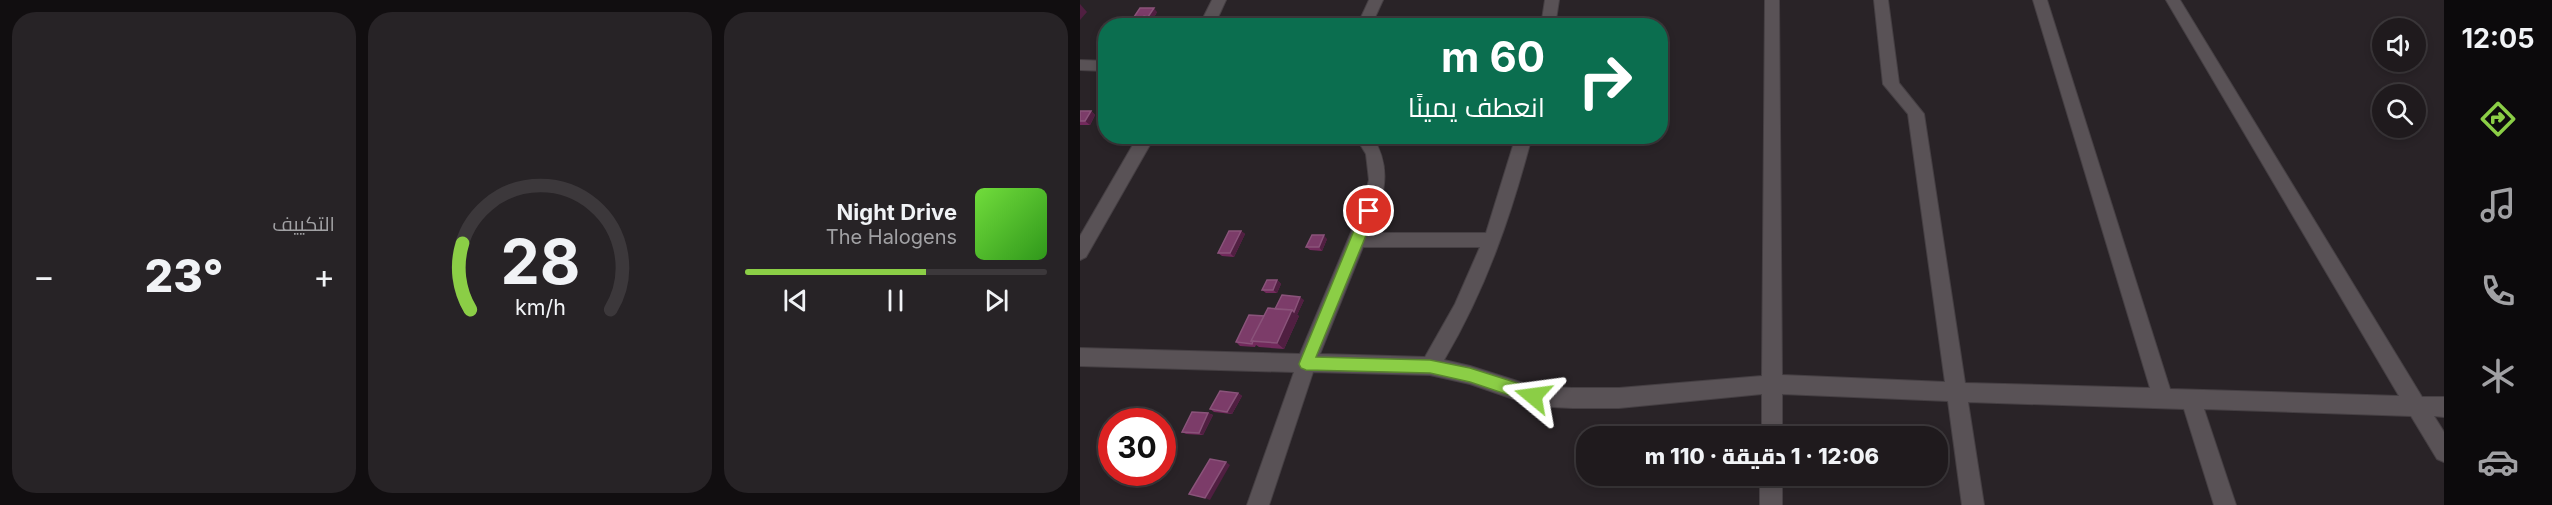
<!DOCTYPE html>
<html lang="ar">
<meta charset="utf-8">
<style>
body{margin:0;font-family:Inter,Cairo,sans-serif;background:#272326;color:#f1f3f6;direction:rtl;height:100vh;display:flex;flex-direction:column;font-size:22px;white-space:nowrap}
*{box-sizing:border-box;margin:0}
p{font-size:20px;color:#a1a1a4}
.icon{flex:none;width:33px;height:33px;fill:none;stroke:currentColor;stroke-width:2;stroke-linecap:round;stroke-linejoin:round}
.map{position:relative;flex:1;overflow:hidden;direction:ltr}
.panel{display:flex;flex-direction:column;gap:12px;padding:12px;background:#110e10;width:1080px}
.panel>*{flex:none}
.hud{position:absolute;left:18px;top:18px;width:570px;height:126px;border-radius:24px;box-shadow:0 3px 9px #0003,0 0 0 2px #3c383b;direction:rtl;background:#0b6e4f;color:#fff;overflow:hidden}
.buttons{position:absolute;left:1292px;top:18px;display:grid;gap:12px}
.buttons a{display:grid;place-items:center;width:54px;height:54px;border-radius:50%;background:#1f1a1d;box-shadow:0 3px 9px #0003,0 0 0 2px #3c383b;font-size:30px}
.speed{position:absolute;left:18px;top:408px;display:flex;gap:12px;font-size:30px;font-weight:700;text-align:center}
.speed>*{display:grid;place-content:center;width:78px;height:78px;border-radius:50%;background:#1f1a1d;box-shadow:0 3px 9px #0003,0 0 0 2px #3c383b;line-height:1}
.speed .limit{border:9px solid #d22;background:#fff;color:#111}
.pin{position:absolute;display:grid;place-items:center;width:51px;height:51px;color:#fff;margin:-26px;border:3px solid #fff;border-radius:50%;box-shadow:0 2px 6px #0007}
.me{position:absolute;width:66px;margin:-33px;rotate:286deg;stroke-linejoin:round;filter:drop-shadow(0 0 4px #0008)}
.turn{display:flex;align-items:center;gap:21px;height:126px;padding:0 24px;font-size:27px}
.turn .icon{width:78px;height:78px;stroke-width:2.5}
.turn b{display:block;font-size:42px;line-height:51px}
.big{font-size:45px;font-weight:800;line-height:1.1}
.panel .card{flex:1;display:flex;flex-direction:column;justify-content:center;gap:9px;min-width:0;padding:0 21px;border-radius:24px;background:#272326}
.panel .dial{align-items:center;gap:0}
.dial svg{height:156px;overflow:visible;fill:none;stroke:#3c383b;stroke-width:7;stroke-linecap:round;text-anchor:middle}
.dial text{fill:#f1f3f6;stroke:none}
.song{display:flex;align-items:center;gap:18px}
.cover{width:72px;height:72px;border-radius:9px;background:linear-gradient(135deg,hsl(100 70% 55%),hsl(110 70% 35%))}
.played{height:6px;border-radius:3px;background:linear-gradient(90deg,#8bce46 60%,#3c383b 60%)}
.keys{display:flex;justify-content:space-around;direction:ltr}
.heat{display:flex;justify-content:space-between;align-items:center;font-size:33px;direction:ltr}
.panel .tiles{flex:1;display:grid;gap:12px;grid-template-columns:repeat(3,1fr)}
.trip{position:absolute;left:496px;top:426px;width:372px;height:60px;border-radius:24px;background:#1f1a1d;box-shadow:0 3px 9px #0003,0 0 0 2px #3c383b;font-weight:800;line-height:60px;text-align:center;direction:rtl}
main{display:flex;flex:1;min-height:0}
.tab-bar{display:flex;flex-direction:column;width:108px;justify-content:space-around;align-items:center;background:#0c0a0c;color:#a1a1a4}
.tab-bar .icon{width:42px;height:42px}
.tab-bar .active{color:#8bce46}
.tab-bar b{font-size:27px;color:#f1f3f6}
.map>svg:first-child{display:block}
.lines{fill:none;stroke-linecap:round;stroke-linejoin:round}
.minor-casing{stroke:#453f43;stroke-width:2}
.minor{fill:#595256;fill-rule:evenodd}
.wall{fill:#722a5c}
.shaded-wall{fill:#501f41}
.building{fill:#7c3c69;stroke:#8a537a;stroke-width:1.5}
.route{fill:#8bce46;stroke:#5a862e;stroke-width:1.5}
</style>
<main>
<nav class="tab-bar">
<b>12:05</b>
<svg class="icon active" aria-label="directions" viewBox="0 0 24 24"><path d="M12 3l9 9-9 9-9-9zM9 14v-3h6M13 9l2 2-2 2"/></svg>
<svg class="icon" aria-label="music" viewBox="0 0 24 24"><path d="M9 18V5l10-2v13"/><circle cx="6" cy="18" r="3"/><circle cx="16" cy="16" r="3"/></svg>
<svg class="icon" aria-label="phone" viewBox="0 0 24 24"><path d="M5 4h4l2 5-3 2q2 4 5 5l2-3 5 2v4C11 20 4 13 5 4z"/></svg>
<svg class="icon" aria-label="climate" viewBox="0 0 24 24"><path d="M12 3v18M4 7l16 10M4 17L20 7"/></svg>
<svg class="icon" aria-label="car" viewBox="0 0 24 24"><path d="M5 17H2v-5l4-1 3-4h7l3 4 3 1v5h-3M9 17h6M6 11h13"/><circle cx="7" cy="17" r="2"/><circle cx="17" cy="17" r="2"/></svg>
</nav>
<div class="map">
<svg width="1364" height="505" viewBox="0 0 1364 505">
<rect width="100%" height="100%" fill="#292327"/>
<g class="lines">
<g class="minor-casing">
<path id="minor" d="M132,0H146L134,26H119Z
M289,0H303L291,26H277Z
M465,0H479L475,26H461Z
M685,0H699L702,375L865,382L828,114L803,84L794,0H808L819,83L844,114L885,383L1070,388L953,0H967L1090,389L1319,396L1086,0H1100L1342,397H1364V417L1354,416L1364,432V462L1357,459L1331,416L1124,409L1156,505H1134L1104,409L888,402L904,505H882L868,401L702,394V436H682V394L539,408H492L453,406L390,384L350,375L233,372L189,505H167L214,372L0,366V348L220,354L280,211L289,180L286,154L275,136H292C314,170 303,198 289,233H406L436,136H452C431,216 406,289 364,360L390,366L453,386L492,388H539L682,376ZM283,247H400L375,304L345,357L240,354Z
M0,60L26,61V71L0,70Z
M58,136H75L6,257L0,260V236Z
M680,476H702V505H680Z"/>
</g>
<use href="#minor" class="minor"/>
</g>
<path class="wall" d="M77,12L72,21L67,20L64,26H37Z
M0,111H11L15,115L10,125H0Z
M161,231L165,234L154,257L142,256L138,253Z
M247,239L242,251L230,250L226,247Z
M197,280L201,284L197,293H186L182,290Z
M224,300L217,315L219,316L204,349L179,347L176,345L175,347L160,346L156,342L184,316L195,309Z
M158,393L162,396L152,414L134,412L130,409Z
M128,413L133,415L123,435L106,434L102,432Z"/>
<path class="shaded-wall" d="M0,4L7,12L0,20Z
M74,8L77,12L72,21L68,17Z
M64,16L67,20L64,26H58Z
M11,111L15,115L10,125L5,121Z
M161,231L165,234L154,257L150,253Z
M244,235L247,239L242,251L239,247Z
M197,280L201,284L197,293L193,290Z
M220,297L224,300L217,315L219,316L204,349L197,343L212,310Z
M158,393L162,396L152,414L147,412Z
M128,413L133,415L123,435L119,433Z
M146,462L150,465L130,500L125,498Z"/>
<path class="building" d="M60,8H74L68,17L64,16L58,26H37L41,20H52Z
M0,111H11L5,121H0Z
M149,231H161L150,253H138Z
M232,235H244L239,247H226Z
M187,280H197L193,290H182Z
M202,295L220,297L214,312L212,310L195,309Z
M188,308L212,310L197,343L171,341Z
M169,315L184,316L171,341H173L172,344L156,342Z
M140,391L158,393L147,412L130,409Z
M112,412L128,413L119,433L102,432Z
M130,459L146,462L125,498L109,494Z"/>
<path class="route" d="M289,206L296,211L236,357L350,360L390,368L453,388L458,390L461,396L458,401L453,403L390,382L350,373L226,370L221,368L219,364L282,211Z"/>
</svg>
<div class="buttons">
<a><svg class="icon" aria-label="sound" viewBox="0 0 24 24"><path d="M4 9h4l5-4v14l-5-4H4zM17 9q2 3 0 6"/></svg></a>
<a><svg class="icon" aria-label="search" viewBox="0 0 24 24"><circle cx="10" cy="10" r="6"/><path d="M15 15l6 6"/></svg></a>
</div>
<div class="speed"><div class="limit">30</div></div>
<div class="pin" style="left:289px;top:211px;background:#d93025"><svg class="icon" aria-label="arrive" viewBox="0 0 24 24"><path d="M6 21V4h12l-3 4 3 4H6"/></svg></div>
<svg class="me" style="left:453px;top:396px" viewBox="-20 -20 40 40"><path d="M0-17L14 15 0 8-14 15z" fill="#8bce46" stroke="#fff" stroke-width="4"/></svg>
<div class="trip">12:06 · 1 دقيقة · 110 m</div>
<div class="hud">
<div class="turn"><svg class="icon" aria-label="right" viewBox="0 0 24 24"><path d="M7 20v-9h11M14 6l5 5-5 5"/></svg><div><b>60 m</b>انعطف يمينًا</div></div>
</div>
</div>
<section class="panel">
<div class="tiles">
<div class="card">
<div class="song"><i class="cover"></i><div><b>Night Drive</b><p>The Halogens</p></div></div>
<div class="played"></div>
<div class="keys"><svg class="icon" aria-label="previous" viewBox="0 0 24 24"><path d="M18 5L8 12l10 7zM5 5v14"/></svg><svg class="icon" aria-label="pause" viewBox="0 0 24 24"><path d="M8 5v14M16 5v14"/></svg><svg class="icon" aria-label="next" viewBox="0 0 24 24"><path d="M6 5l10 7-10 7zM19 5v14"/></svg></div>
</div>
<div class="card dial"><svg viewBox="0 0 100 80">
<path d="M14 69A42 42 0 1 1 86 69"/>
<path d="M14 69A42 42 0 0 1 10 35" stroke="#8bce46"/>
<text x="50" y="56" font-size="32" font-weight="700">28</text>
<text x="50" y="72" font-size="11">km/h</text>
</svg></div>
<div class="card"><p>التكييف</p>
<div class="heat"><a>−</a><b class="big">23°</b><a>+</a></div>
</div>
</div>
</section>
</main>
